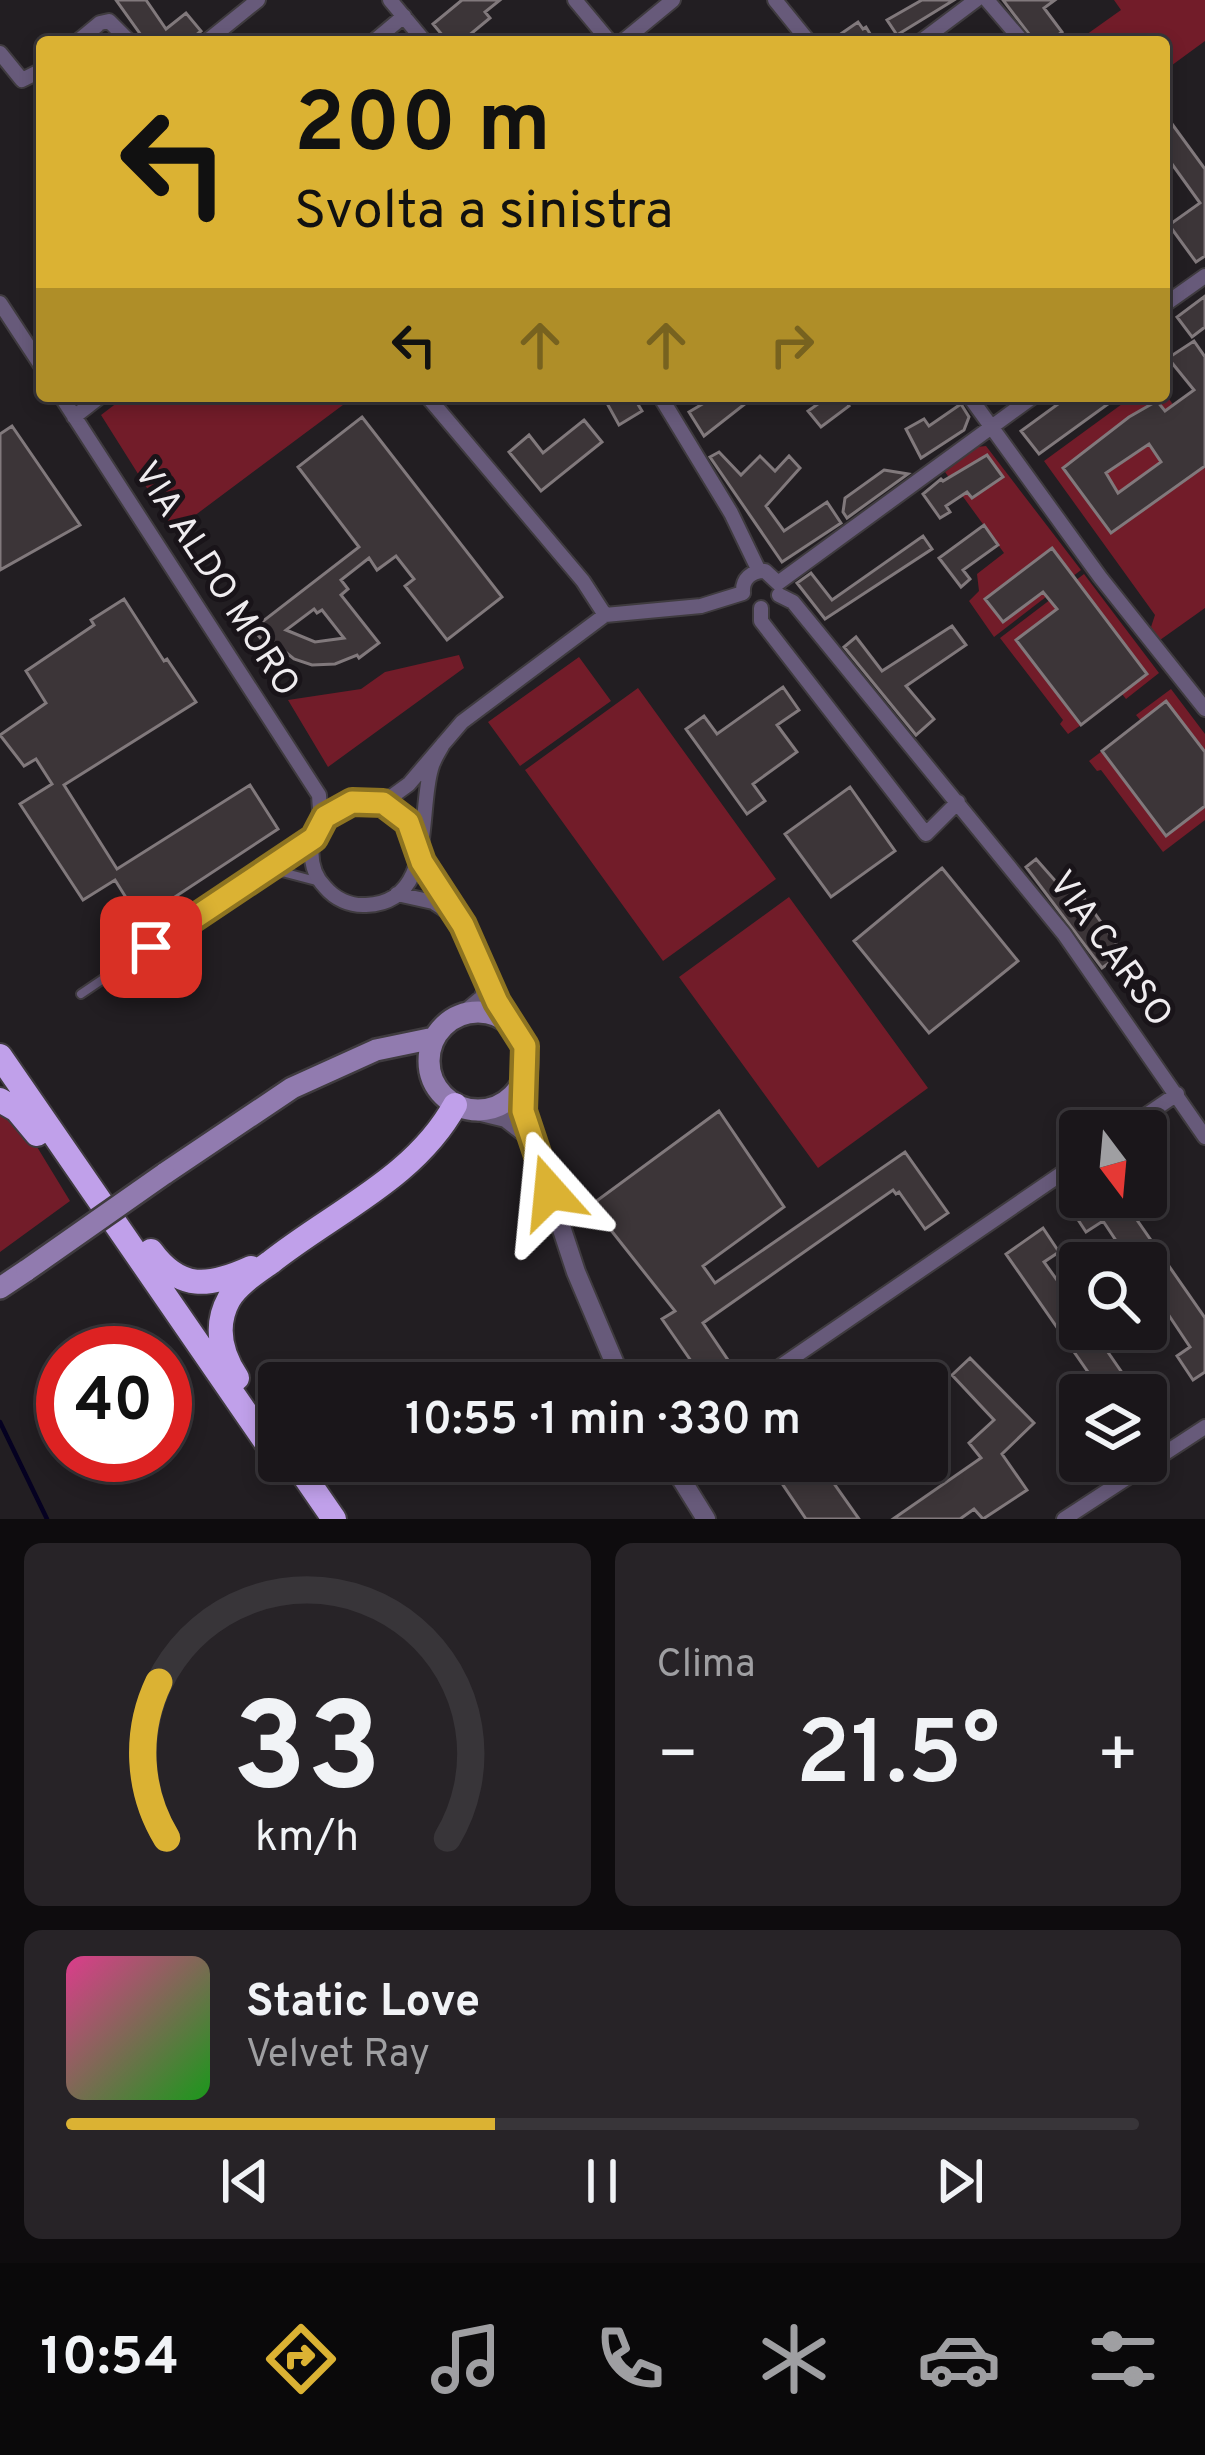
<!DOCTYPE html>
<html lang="it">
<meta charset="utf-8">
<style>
body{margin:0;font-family:Overpass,sans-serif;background:#272327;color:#f1f3f6;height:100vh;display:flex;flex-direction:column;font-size:45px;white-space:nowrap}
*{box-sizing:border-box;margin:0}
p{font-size:39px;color:#9f9fa2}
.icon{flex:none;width:66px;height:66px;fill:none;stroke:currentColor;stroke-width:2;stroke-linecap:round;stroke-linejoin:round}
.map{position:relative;height:1519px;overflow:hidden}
.side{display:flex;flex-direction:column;gap:24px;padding:24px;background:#0e0c0e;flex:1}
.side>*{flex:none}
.banner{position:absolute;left:36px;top:36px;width:1134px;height:366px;border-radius:12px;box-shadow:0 6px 18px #0003,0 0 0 3px #383539;background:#dbb233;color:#111;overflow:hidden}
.needle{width:78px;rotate:164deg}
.fabs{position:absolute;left:1059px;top:1110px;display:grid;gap:24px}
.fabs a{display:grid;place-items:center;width:108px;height:108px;border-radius:12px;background:#1a161a;box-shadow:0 6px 18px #0003,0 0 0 3px #383539;font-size:60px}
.speed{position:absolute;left:36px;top:1326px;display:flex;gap:24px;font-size:60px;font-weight:700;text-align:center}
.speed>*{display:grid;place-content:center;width:156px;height:156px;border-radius:50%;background:#1a161a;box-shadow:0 6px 18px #0003,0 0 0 3px #383539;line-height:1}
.speed .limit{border:18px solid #d22;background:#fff;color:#111}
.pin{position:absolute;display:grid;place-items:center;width:102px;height:102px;color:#fff;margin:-51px;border-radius:24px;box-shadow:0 6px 18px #0006}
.me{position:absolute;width:132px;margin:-66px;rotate:342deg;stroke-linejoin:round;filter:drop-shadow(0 0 9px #0008)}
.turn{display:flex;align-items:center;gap:42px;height:252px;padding:0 60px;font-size:54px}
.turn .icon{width:156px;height:156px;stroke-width:2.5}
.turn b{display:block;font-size:84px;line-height:102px}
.lanes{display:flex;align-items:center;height:114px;padding:0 60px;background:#0003;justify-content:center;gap:60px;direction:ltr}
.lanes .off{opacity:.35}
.big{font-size:90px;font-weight:600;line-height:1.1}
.side .widget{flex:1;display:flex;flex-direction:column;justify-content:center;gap:18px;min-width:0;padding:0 42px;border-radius:18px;background:#272327}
.side .dial{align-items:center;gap:0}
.dial svg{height:312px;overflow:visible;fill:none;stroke:#383539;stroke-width:7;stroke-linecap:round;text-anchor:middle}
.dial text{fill:#f1f3f6;stroke:none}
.song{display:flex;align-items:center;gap:36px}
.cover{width:144px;height:144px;border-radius:18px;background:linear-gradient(135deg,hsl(330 70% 55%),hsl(120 70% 35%))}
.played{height:12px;border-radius:6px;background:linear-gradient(90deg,#dbb233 40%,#383539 40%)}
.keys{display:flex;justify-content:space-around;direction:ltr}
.heat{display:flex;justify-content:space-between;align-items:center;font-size:66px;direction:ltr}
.side .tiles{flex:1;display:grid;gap:24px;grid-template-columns:1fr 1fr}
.widget:last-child{grid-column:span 2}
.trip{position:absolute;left:258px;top:1362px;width:690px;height:120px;border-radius:12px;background:#1a161a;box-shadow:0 6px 18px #0003,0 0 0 3px #383539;font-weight:600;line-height:120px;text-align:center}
.tab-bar{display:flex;height:192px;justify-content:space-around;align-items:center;background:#0a090a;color:#9f9fa2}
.tab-bar .icon{width:84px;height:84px}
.tab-bar .active{color:#dbb233}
.tab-bar b{font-size:54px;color:#f1f3f6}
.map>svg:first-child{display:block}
.green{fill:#721c29}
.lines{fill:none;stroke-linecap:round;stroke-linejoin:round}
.stream{stroke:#050121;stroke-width:4.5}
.building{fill:#3c3538;stroke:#81797c;stroke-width:3;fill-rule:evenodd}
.service-casing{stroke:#3f3b3f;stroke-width:12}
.minor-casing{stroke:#3f3b3f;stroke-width:18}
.tertiary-casing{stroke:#3f3b3f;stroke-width:22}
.secondary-casing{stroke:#3f3b3f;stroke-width:26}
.trunk-casing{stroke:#3f3b3f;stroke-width:28}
.service{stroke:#675a7a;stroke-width:8}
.minor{stroke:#675a7a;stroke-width:14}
.tertiary{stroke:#675a7a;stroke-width:18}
.secondary{stroke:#917baf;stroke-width:21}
.trunk{stroke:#c0a0ea;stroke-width:24}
.secondary-bridge-casing{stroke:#3f3b3f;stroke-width:26;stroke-linecap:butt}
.secondary-bridge{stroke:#917baf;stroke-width:21}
.route-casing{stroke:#8e7421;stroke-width:30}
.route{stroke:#dbb233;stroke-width:21}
.labels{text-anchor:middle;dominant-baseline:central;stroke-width:10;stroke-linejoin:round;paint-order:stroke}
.street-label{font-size:36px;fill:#efecef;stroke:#191419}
</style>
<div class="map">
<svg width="1205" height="1519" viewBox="0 0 1205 1519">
<rect width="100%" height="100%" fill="#221e22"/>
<path class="green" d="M1114,0H1205V41L1164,71V42H1076L1121,10Z
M1164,392L1205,449V608L1160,640L1151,627L1155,615L1044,461L1133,396H1164Z
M126,396H355L174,531L101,415Z
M986,446L1081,570L994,637L969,601L979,591L977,574L1004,553L945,472L977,447Z
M1084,574L1159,673L1126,699L1122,694L1147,674L1081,590L1016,640L1081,725L1068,734L1060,724L1063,720L1000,638Z
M459,655L464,668L328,767L288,700L361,689L385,672Z
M579,657L611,701L520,766L488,722Z
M638,688L776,879L663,961L525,770Z
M1171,689L1205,734V752L1167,702L1141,721L1136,715Z
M1102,751L1166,836L1205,806V820L1163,852L1101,770L1097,771L1089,761Z
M789,897L928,1088L818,1168L679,977Z
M0,1111L31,1137L70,1201L0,1252Z"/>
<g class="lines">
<path class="stream" d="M0,1422L47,1519"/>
</g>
<path class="building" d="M116,0H146L166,29L186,13L201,31L188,42H146Z
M462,0H500L485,12L490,18L461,42H448L433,24Z
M922,0H954L897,35L887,20Z
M1003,0H1055L1044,8L1062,32L1049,42H1035Z
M858,22L863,29L866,27L875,42H829Z
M1164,113L1205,169V256L1196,262L1169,225L1200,203L1164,153Z
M1205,296V327L1192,337L1177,317Z
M1194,341L1205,357V466L1111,533L1063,468L1129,417L1157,401L1165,411L1194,390L1168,358ZM1149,444L1161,462L1118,493L1106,473Z
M603,396H633L642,411L619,425Z
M716,396H755L704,436L689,412Z
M829,396H842L849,406L821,427L808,411Z
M1069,396H1119L1039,454L1021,431Z
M961,404L969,417L964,430L921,458L906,429L924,419L929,426Z
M362,417L502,597L447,640L405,586L414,579L396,556L377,570L369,558L341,580L348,589L341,595L379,643L359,658L357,655L335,664L312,665L294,659L272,641L266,645L253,629L359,547L298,467ZM314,609L317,613L322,610L344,638L315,642L286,630Z
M584,420L602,442L541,491L509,452L529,435L543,453Z
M12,426L80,525L0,570V434Z
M719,452L741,475L760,456L775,471L789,456L800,468L766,506L784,531L827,502L841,523L782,562L710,457Z
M987,455L1003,477L972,498L967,492L946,506L950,512L940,518L923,494L941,479L943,481Z
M884,470L908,474L847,518L843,512L845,498Z
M984,525L998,545L963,570L970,579L961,587L939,558Z
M923,536L932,549L825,619L797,583L811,573L832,600Z
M1052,548L1147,674L1081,725L1016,640L1057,609L1043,592L1003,622L985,599Z
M124,599L164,661L167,659L196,702L64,785L117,869L250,785L278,829L140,920L115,880L83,900L20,804L52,784L36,759L24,766L0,735L46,703L26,671L94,625L91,620Z
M952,626L966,645L906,686L934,719L916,735L844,647L856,637L882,671Z
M783,687L799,710L777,725L797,752L753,784L765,801L747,814L686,729L704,716L717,734Z
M1166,701L1205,752V806L1166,836L1102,751Z
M850,787L895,851L831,897L785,834Z
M1036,859L1058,884L1068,876L1123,953L1102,968L1026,867Z
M942,868L1018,961L929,1033L854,941Z
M719,1111L784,1207L703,1266L715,1283L905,1152L948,1213L925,1229L899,1192L896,1194L893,1190L824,1238L703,1323L730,1363L705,1381L662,1319L675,1311L591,1205Z
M1089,1197H1121L1205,1318V1372L1193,1380L1177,1356L1190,1347L1146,1281V1263H1131L1103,1221L1086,1232L1071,1209Z
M1043,1228L1059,1252L1044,1262L1080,1312V1341L1094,1332L1132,1387L1146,1374L1164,1400L1146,1413V1395H1104L1006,1254Z
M970,1358L1034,1423L1002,1454L1027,1490L983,1519L974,1509L960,1519H893L981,1458L969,1443L994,1420L952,1375Z
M798,1461H863L833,1482L859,1519H806L777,1476Z"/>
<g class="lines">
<g class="service-casing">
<path id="service" d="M312,839L255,876L282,872L320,882
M81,994L255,876"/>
</g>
<g class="minor-casing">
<path id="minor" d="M390,0L425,42
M575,0L610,42
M775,0L809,42
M987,0L1023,42
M77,42L100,23L109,21L130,42
M206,42L258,0
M373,42L404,16
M622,42L673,0
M920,42L976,0
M0,53L22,80L42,70
M0,303L42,367
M1164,305L1205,276
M61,396L319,795L321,823
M427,396L583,581L605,615
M660,396L731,513L759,571
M969,396L1100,577L1205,709
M74,417L101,396
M778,583L1034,396
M743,593C742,579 751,571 765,571L778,583
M779,595L793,602L1064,934L1205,1137
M761,608V621L926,834L958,802
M443,744C439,752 433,760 431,769C418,813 435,903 366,905C350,906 335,899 325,887C314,876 310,860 312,844C319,800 377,785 405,819C416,832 416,847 422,862L463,925L497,1002L516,1029
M383,803L409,784L462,722L605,615L701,606L743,593
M397,894L433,902L453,915
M463,1013L481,998L489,983
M1123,1131L1177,1094
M756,1383L1080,1161
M1064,1519L1205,1427"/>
</g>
<g class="tertiary-casing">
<path id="tertiary" d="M522,1084L523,1111L576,1272L623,1383
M473,1110L506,1118L532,1138
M670,1461L706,1519"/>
</g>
<g class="secondary-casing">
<path id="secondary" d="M429 1061a49 49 0 1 1 98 0a49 49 0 1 1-98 0Z
M164,1174L292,1088L376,1050L434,1038
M0,1288L27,1270"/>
</g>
<g class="trunk-casing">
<path id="trunk" d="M0,1056L279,1461
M0,1100L17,1110L37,1134
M151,1251C180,1291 209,1287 251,1268
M237,1378C221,1354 214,1326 229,1299C238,1284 257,1272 271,1262C334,1212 415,1178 455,1105
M294,1461L334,1519"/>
</g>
<use href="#service" class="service"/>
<use href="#minor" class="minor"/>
<use href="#tertiary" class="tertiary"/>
<use href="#secondary" class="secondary"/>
<use href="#trunk" class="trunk"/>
<g class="secondary-bridge-casing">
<path id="secondary-bridge" d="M27,1270L164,1174"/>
</g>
<use href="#secondary-bridge" class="secondary-bridge"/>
</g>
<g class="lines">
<g class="route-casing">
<path id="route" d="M151,947L314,838L325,817L352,802L383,803L408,822L422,862L463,925L497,1002L525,1046L523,1111L550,1192"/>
</g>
<use href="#route" class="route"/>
</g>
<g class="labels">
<g class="street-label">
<text transform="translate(215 580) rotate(57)">VIA ALDO MORO</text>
<text transform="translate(1109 950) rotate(54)">VIA CARSO</text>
</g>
</g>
</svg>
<div class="fabs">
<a><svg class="needle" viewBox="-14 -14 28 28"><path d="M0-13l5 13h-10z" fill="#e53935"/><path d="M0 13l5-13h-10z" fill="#9f9fa2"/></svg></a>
<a><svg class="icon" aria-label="search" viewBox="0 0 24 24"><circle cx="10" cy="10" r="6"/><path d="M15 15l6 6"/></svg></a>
<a><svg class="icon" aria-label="layers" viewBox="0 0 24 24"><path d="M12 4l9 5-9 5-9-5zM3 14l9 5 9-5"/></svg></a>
</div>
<div class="speed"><div class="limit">40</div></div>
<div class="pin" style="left:151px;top:947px;background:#d93025"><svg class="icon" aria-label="arrive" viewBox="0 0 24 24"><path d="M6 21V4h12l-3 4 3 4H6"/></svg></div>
<svg class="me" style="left:550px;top:1192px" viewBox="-20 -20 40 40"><path d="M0-17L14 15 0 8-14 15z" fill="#dbb233" stroke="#fff" stroke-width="4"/></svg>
<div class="trip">10:55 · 1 min · 330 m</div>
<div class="banner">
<div class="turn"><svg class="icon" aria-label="left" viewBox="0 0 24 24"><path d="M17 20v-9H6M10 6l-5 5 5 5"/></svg><div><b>200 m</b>Svolta a sinistra</div></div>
<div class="lanes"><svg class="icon" aria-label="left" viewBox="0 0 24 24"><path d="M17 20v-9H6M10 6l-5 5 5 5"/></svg><svg class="icon off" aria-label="ahead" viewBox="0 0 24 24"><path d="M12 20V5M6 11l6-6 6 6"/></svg><svg class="icon off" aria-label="ahead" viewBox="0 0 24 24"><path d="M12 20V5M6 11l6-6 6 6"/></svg><svg class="icon off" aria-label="right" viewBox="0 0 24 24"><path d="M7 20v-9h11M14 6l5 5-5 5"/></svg></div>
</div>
</div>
<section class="side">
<div class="tiles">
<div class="widget dial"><svg viewBox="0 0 100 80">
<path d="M14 69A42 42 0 1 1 86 69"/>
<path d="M14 69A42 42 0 0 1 12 29" stroke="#dbb233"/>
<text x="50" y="56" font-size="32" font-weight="700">33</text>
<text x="50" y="72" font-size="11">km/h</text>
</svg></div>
<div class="widget"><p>Clima</p>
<div class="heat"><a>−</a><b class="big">21.5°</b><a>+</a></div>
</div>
<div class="widget">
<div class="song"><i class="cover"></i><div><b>Static Love</b><p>Velvet Ray</p></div></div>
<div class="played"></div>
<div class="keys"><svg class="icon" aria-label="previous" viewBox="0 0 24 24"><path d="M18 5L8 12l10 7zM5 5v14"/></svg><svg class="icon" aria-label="pause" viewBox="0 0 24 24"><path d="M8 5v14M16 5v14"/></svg><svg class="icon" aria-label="next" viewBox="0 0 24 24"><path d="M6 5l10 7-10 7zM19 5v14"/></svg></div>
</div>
</div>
</section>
<nav class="tab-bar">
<b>10:54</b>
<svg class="icon active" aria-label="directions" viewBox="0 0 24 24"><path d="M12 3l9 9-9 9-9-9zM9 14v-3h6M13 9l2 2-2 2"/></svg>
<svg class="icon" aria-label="music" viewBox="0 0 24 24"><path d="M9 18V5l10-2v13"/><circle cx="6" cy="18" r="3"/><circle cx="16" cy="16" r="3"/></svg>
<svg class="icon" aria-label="phone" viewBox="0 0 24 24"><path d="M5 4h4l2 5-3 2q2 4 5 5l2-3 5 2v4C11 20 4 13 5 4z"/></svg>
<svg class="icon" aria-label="climate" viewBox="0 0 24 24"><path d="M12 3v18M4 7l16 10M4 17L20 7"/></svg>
<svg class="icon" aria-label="car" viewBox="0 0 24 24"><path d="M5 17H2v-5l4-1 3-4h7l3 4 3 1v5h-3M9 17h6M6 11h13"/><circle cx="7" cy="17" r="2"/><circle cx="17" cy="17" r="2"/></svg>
<svg class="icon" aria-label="filters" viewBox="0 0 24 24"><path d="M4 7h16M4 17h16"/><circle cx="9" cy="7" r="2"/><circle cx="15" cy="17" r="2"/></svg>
</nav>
